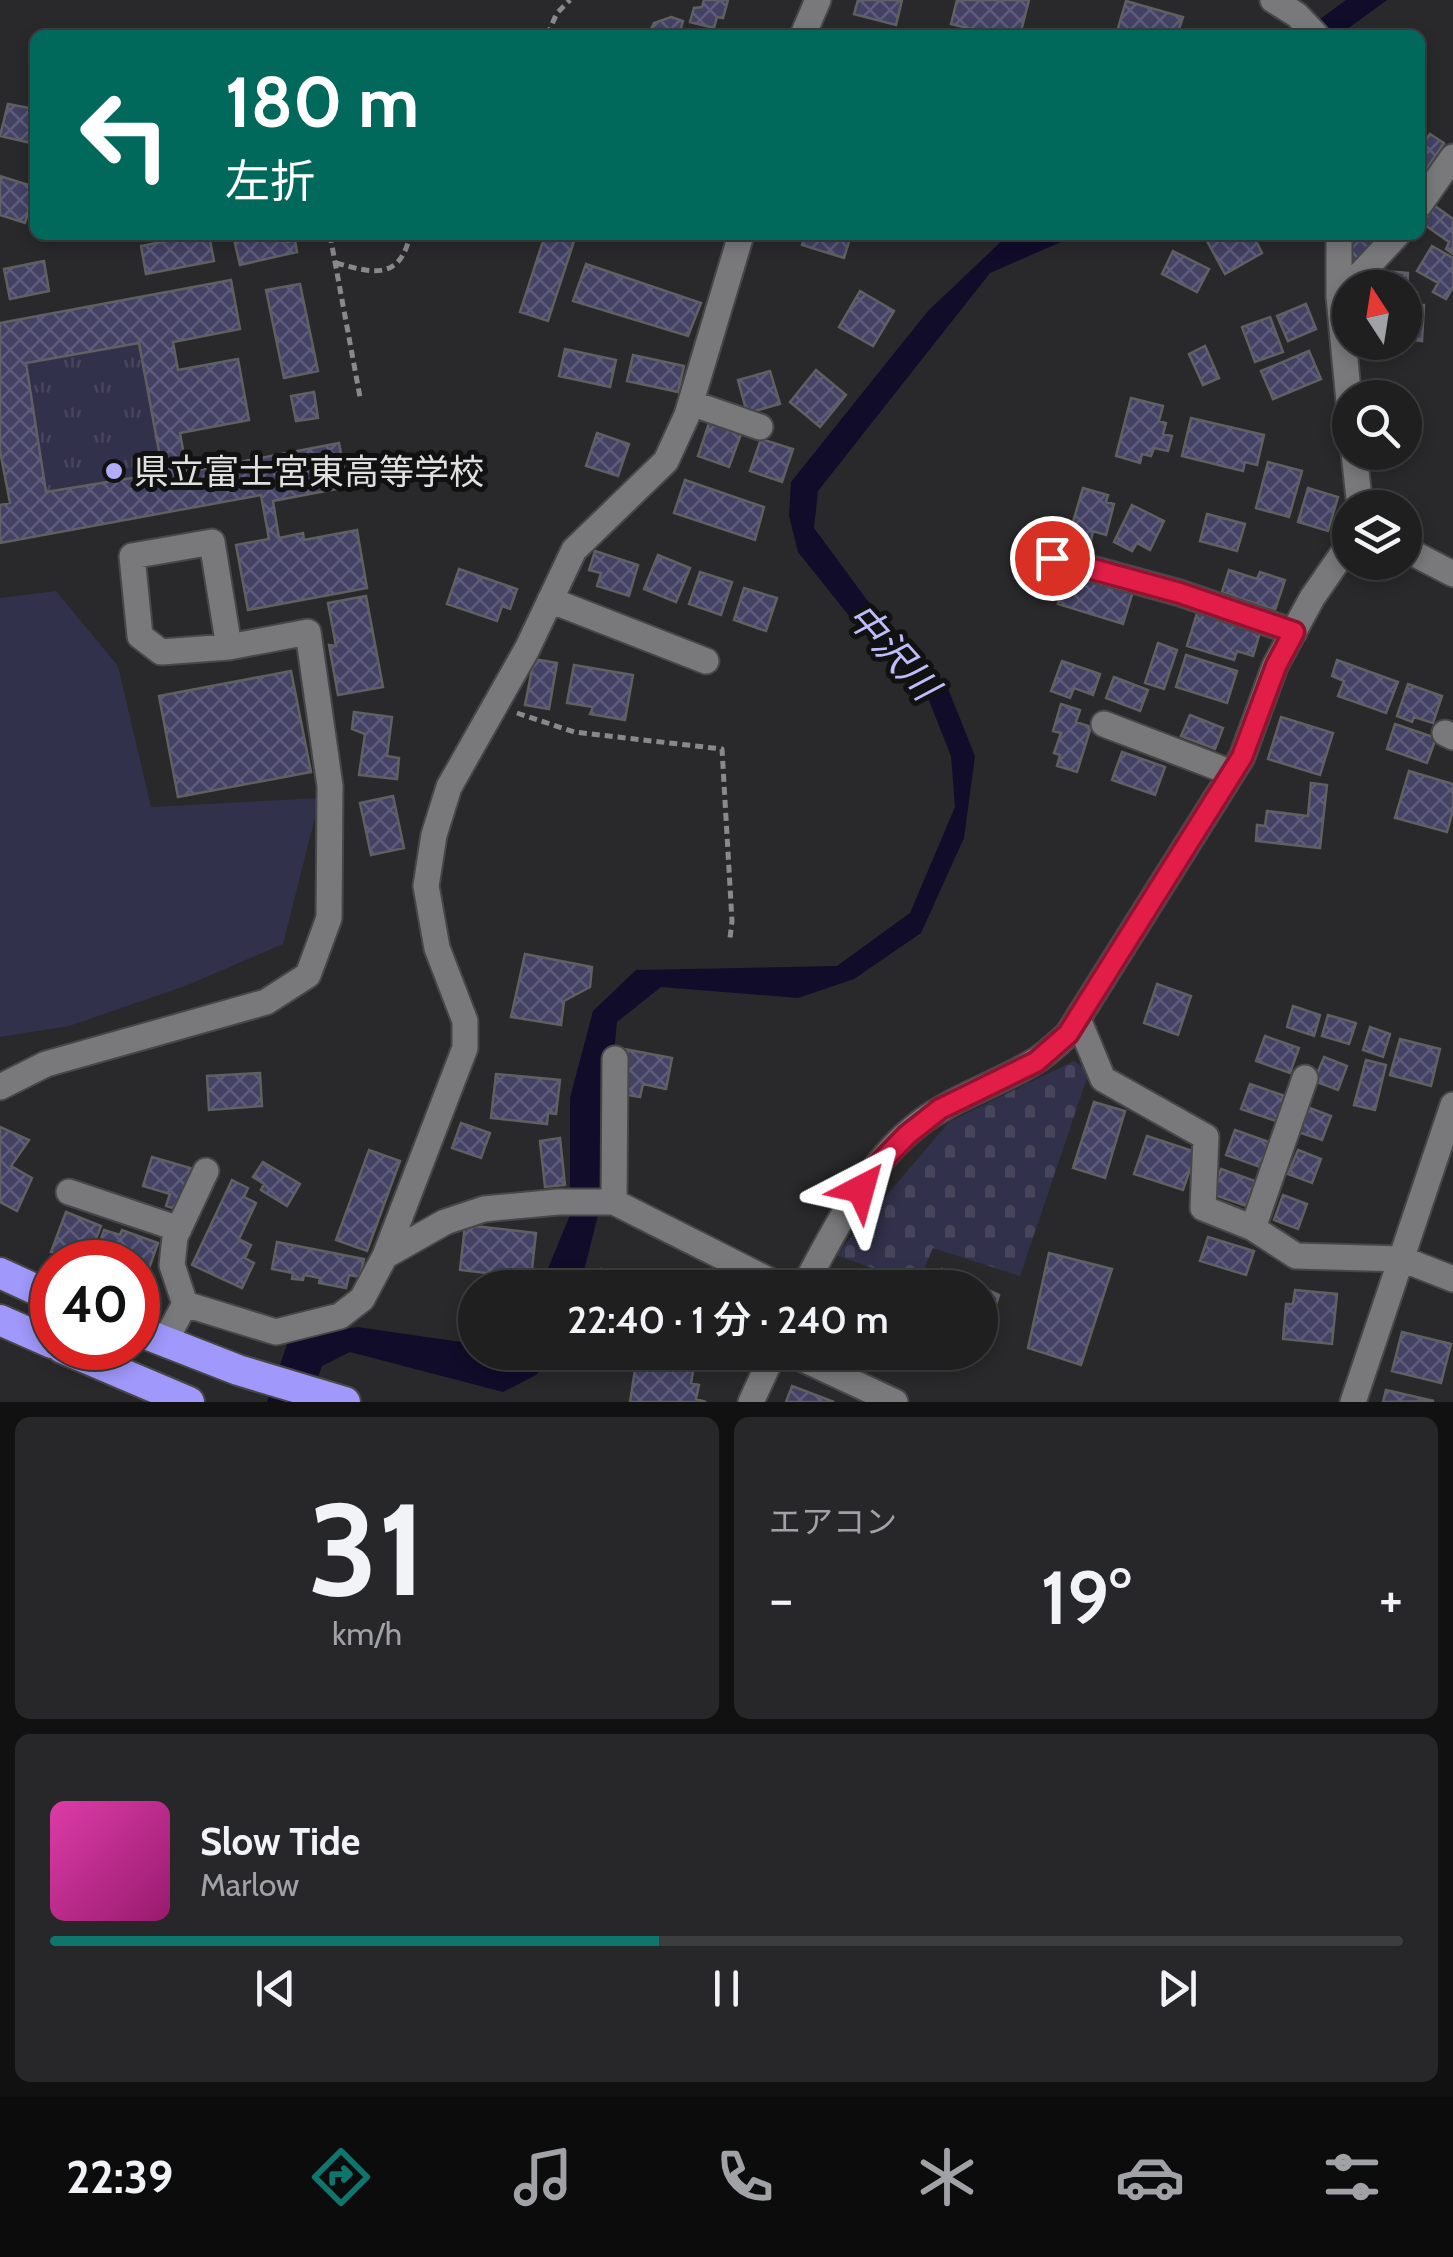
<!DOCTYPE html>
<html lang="ja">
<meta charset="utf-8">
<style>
body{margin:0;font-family:Cabin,"Noto Sans JP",sans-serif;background:#272729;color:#f1f3f6;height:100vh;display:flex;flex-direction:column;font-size:38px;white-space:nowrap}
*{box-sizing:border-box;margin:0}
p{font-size:32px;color:#a1a2a5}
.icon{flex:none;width:55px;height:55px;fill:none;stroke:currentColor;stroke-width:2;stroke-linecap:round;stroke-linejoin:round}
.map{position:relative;height:1402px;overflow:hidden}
.details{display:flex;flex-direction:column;gap:15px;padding:15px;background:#111112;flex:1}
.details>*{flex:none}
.top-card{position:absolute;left:30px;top:30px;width:1395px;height:210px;border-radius:15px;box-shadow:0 5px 15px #0003,0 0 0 2px #3c3d3e;background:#00695c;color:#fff;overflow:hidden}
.needle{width:65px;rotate:348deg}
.buttons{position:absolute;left:1332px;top:270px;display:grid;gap:20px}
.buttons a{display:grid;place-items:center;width:90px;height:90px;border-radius:50%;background:#1f1f20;box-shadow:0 5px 15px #0003,0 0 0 2px #3c3d3e;font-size:50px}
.speed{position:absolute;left:30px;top:1240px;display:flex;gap:20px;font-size:50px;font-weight:700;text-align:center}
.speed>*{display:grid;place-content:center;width:130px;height:130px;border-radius:50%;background:#1f1f20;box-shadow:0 5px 15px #0003,0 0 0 2px #3c3d3e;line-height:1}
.speed .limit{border:15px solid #d22;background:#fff;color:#111}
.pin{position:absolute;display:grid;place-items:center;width:85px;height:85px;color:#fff;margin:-42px;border:5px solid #fff;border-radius:50%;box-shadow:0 2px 10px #0007}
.me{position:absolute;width:110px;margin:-55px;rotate:39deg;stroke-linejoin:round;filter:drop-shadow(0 0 8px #0008)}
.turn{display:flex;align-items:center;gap:35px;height:210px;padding:0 30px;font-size:45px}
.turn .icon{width:130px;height:130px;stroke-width:2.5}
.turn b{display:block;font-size:70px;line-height:85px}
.big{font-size:75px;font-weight:600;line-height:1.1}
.details .card{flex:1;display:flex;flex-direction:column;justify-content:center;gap:15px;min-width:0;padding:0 35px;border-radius:15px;background:#272729}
.details .dial{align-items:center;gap:0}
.dial b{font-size:130px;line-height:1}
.song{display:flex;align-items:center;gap:30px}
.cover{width:120px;height:120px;border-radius:15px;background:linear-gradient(135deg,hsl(320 70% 55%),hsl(320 70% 35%))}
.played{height:10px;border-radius:5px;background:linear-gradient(90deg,#0f766e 45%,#3c3d3e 45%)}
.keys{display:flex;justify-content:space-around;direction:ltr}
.heat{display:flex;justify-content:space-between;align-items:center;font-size:55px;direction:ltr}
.details .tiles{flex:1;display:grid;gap:15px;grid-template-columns:1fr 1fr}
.card:last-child{grid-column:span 2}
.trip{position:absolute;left:458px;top:1270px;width:540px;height:100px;border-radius:50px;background:#1f1f20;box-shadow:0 5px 15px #0003,0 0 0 2px #3c3d3e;font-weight:600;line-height:100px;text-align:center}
.tab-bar{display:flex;height:160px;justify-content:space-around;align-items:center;background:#0c0c0d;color:#a1a2a5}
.tab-bar .icon{width:70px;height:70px}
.tab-bar .on{color:#0f766e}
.tab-bar b{font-size:45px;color:#f1f3f6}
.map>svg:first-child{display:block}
.grass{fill:url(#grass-tufts)}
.cemetery{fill:url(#cemetery-stones)}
.pitch{fill:#32314b}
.water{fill:#100c2a}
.building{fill:url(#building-cross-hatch);stroke:#606062;stroke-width:2.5;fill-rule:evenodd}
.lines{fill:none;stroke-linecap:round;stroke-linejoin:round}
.minor-casing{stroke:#474749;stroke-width:29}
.highway-casing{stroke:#474749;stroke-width:34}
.path{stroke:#89898b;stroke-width:5;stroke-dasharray:8 5;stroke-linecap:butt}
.minor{stroke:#79797c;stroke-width:25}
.highway{stroke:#a098fa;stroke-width:30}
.route-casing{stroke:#92132f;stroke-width:25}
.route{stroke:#e11d48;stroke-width:18}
.poi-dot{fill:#b1adfa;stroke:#111112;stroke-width:4}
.labels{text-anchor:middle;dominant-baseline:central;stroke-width:10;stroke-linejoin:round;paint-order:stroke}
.poi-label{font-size:35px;fill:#e0e0e1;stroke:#111112;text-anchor:start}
.water-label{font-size:38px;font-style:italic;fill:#bfbcfc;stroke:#111112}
</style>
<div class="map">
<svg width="1453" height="1402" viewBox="0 0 1453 1402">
<defs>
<pattern id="grass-tufts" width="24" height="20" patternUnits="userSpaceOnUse" patternTransform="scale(2.5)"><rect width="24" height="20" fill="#32314b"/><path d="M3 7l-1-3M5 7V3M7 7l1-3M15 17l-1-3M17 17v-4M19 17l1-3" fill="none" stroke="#46455c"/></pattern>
<pattern id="cemetery-stones" width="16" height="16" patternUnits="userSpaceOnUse" patternTransform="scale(2.5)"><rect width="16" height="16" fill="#32314b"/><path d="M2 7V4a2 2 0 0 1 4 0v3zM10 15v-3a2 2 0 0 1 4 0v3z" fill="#46455c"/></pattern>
<pattern id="building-cross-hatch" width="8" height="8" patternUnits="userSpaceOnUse" patternTransform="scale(2.5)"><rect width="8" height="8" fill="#434164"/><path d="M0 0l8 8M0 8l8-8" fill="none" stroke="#5e5c7a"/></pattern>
</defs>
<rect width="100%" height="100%" fill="#29292b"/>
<path class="grass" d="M139,343L163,473L46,492L26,363Z"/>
<path class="cemetery" d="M1074,1061L1089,1072L1020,1276L933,1248L917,1284L836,1255L949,1122Z"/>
<path class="pitch" d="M56,591L118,666L151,807L320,798L283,944L185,986L69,1026L0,1037V598Z"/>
<path class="water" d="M1346,0H1387L1339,35H1298Z
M1008,235H1077L990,273L818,491L814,528L867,600L947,686L975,756L964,838L921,933L854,979L798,998L661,987L617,1022L599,1211L580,1287L540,1288L570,1215V1098L593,1011L636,970L837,966L910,913L955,807L951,756L928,698L858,627L798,552L789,516L791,482L928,311Z
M357,1327L475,1344V1352L553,1353L536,1375L503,1392L350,1352L322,1366L309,1402H267L289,1339Z"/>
<path class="building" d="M704,0H728L723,18L717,17L714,28L690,22L694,8L702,7Z
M858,0H902L896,25L854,14Z
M957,0H1029L1020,35H996L951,24Z
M1126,1L1183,17L1177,35H1116Z
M671,17L683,21L679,35H648L654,23Z
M8,104L35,109V144L0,136Z
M1430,134L1444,143L1421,177L1420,148Z
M0,176L35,187L25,223L0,215Z
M1435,206L1453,219V254L1446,249L1449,242L1422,223Z
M198,235H209L214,261L146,274L141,246Z
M233,235H285L287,242L295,240L297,252L240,265Z
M545,235H576L548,321L520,312Z
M805,235H851L844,258L802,245Z
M1219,235H1265L1256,241L1262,253L1225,274L1207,241Z
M1348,235H1381L1358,268L1347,267Z
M1432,246L1453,258V287L1446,299L1433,292L1438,283L1417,271Z
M1173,251L1209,269L1197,292L1162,274Z
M44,261L49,291L10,299L4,269Z
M586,264L701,303L688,336L573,301Z
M1383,271L1408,273L1407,291L1417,292L1416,305H1424L1422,341L1405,339V288H1382Z
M231,280L240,329L173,342L178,370L238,359L249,420L180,433L187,472L339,443L347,487L273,501L279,538L303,533L304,540L357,530L367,588L248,610L236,545L269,539L261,495L0,543V505L10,503L0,451V323ZM139,343L163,473L46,492L26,363Z
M300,284L318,371L284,378L266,290Z
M860,291L894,311L873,346L839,327Z
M1306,304L1316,329L1288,341L1277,316Z
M1270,317L1283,352L1255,362L1242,327Z
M1205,346L1219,378L1203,385L1189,354Z
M565,349L616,360L610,387L559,376Z
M1309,351L1321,379L1273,399L1261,371Z
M633,355L684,366L678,392L627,381Z
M816,370L846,395L820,427L790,402Z
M770,371L780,404L747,413L738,380Z
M314,392L318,418L296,421L291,396Z
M1131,398L1163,406L1159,421L1166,423L1163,434L1172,436L1168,451L1154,448L1151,456L1142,454L1140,463L1116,456Z
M1191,418L1264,435L1257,465L1245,462L1243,471L1182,456Z
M709,423L741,434L729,467L698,456Z
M597,433L629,444L618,476L586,466Z
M761,439L793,449L782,482L750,471Z
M1268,462L1302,471L1289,517L1256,508Z
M685,480L764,507L755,540L674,513Z
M1083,488L1108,495L1106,502L1114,504L1106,535L1093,531L1090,545L1068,539Z
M1308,488L1338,497L1328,531L1298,522Z
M1132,505L1164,521L1150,550L1137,543L1132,551L1114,542Z
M1207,514L1245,524L1237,551L1200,541Z
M595,551L638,565L629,596L597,586L601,573L589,570Z
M658,555L690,568L676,602L644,589Z
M459,569L517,589L510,609L502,606L497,621L447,604Z
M1229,570L1257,579L1260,572L1285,580L1275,610L1222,592Z
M1068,571L1133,591L1123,624L1058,604Z
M700,572L732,582L721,615L689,604Z
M744,588L777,598L766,631L734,620Z
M366,596L383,687L338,695L329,645L336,646L328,603Z
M1198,610L1261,629L1253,656L1237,651L1234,660L1187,646Z
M1158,643L1177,650L1164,689L1145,683Z
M1186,655L1237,671L1227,703L1176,687Z
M534,659L557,663L549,709L525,705Z
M1337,660L1398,682L1386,713L1338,696L1344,681L1332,676Z
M1062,661L1100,674L1093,695L1074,688L1070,698L1051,691Z
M574,665L633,675L625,720L590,714L593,707L567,703Z
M291,671L311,772L178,797L159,696Z
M1114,677L1148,690L1140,711L1106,698Z
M1408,684L1442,696L1433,723L1414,717L1412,722L1397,716Z
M1061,704L1080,710L1076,722L1091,727L1077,772L1057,766L1060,755L1054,753L1061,733L1053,731Z
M354,712L392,717L387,756L399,758L397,779L359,775L365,734L352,729Z
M1190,715L1223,728L1215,749L1181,736Z
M1281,717L1333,733L1320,775L1268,759Z
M1395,724L1436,738L1427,763L1387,749Z
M1122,752L1165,767L1155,795L1112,780Z
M1409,771L1453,784V810L1447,832L1395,818Z
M1311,783L1327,785L1320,848L1256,841L1257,825L1265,826L1267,811L1308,816Z
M393,796L404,848L371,855L360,803Z
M525,954L592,967L590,987L564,1001L561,1025L511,1017Z
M1157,984L1191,996L1178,1035L1144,1023Z
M1293,1006L1320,1015L1314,1036L1287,1027Z
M1328,1015L1356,1023L1349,1044L1322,1036Z
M1370,1027L1390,1034L1383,1057L1363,1050Z
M1265,1036L1299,1048L1290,1073L1256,1061Z
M1400,1039L1440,1049L1431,1086L1390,1075Z
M624,1049L672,1058L666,1089L643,1084L640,1097L616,1093Z
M1324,1057L1347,1066L1338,1090L1314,1081Z
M1366,1060L1386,1065L1375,1110L1354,1105Z
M260,1073L262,1106L209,1110L207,1076Z
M496,1074L560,1080L556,1114L548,1113L547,1124L491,1118Z
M1250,1084L1285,1096L1276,1121L1241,1109Z
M1094,1102L1125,1111L1105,1178L1073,1168Z
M1307,1107L1331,1116L1322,1140L1298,1132Z
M461,1123L490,1133L481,1158L452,1148Z
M0,1127L29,1140L11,1166L32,1178L17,1211L0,1202Z
M1235,1130L1269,1142L1260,1167L1226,1155Z
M1147,1136L1196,1152L1183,1190L1134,1174Z
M560,1138L565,1185L545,1187L540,1141Z
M369,1150L400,1161L367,1251L336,1240Z
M1298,1150L1321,1159L1312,1183L1288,1174Z
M152,1157L194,1169L182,1211L166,1206L170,1194L143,1186Z
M263,1162L300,1184L287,1206L261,1190L264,1184L253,1177Z
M1221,1169L1255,1181L1246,1206L1212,1194Z
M232,1180L248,1188L244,1197L256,1203L239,1239L251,1245L245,1258L254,1263L242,1288L192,1265Z
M1283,1195L1307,1204L1298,1229L1274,1220Z
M66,1212L101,1226L87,1262L51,1252Z
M465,1225L536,1233L531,1278L460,1270Z
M104,1230L120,1235L122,1230L158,1243L146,1277L138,1275V1262H93Z
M1208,1237L1254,1251L1246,1275L1200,1261Z
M277,1242L364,1259L360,1277L349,1275L346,1288L319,1283L320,1278L304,1275L303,1280L292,1279L293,1273L272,1269Z
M1049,1253L1112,1269L1081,1365L1028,1348Z
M601,1269L630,1279L627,1288L594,1286Z
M942,1269L999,1295L982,1348L980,1288H934Z
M1295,1290L1337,1294L1332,1344L1283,1339L1286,1304H1293Z
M1402,1332L1451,1344L1441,1383L1392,1371Z
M637,1357L694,1366L691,1383L699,1385L696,1399L706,1402H630Z
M792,1386L834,1402H786Z
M1386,1390L1434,1401L1383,1402Z"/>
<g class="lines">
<g class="minor-casing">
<path id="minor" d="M1273,0L1297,15L1316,35
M803,35L818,0
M1420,204L1453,157
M1339,235V297L1350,412
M1339,297L1397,235
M691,403L760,427
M1354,452L1360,508
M1405,549L1453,574
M1052,558L1180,593L1294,632
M550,600L706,661
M1104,724L1232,773
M1445,733L1453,737
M1078,1019L1103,1079L1206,1137L1203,1208L1253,1228L1296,1256L1402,1259L1453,1279
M0,1087L46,1064L266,1002L308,975L329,918L330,786L308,632L229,647L161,652L140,636L132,556L212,542L229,647
M69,1192L179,1229
M614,1202L615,1059
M1253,1228L1305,1078
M385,1256L465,1048V1021L437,948L426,886L434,835L449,787L527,649L574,550L666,461L687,415L741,235
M803,1288C839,1223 875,1145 943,1108C972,1091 1004,1080 1032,1063C1045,1056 1057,1044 1068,1034L1242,757L1275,666L1312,598L1350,543
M185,1304L172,1265L175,1237L206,1171
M165,1341L185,1304L276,1332L340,1316L362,1299L385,1256L445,1222L484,1209L558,1202H614L784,1288
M788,1352L895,1402
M751,1402L774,1352
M1353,1402L1453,1105"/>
</g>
<g class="highway-casing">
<path id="highway" d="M0,1273L52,1297
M0,1320L52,1343
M138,1331L238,1370L345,1402
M62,1348L189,1402"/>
</g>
<path class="path" d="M547,35L557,13L570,0
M330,235L360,397
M336,263C372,273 400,281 410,235
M517,713L574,732L722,749L732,921L730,938"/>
<use href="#minor" class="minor"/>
<use href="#highway" class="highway"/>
</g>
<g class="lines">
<g class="route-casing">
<path id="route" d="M861,1189L877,1166L907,1135L940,1109L1036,1062L1068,1034L1242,757L1276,666L1294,632L1180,593L1052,558"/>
</g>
<use href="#route" class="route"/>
</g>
<circle class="poi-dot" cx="114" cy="471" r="10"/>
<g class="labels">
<g class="poi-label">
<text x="134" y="471">県立富士宮東高等学校</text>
</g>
<g class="water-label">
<text transform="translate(893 651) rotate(48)">中沢川</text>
</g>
</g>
</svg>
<div class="buttons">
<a><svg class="needle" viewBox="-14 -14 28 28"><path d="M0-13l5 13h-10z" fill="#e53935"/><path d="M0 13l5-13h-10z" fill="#a1a2a5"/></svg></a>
<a><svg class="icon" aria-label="search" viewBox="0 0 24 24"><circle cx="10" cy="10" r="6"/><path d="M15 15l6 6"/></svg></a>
<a><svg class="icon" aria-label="layers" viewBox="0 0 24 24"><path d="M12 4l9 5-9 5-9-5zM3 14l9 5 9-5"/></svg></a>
</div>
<div class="speed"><div class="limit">40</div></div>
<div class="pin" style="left:1052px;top:558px;background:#d93025"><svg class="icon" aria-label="arrive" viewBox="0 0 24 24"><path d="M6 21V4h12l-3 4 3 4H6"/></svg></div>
<svg class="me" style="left:861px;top:1189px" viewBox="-20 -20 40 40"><path d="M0-17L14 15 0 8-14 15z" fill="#e11d48" stroke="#fff" stroke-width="4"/></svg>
<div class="trip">22:40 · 1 分 · 240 m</div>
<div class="top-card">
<div class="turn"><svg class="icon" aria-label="left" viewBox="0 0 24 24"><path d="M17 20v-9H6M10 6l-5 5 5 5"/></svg><div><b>180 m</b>左折</div></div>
</div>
</div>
<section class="details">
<div class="tiles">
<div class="card dial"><b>31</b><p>km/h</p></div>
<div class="card"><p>エアコン</p>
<div class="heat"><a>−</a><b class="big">19°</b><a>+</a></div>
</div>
<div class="card">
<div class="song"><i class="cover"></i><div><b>Slow Tide</b><p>Marlow</p></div></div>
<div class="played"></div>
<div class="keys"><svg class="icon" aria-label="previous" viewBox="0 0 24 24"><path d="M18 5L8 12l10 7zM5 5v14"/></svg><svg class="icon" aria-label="pause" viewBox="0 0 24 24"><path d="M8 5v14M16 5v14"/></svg><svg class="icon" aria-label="next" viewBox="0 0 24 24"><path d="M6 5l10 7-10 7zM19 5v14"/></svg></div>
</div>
</div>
</section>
<nav class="tab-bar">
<b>22:39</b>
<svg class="icon on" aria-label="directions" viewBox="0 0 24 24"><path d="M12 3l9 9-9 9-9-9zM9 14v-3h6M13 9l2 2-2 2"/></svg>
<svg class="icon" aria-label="music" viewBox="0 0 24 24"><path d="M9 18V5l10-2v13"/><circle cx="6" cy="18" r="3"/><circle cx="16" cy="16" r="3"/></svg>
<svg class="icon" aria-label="phone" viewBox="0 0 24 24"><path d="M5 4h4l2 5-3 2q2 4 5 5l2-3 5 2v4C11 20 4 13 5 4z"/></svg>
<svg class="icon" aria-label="climate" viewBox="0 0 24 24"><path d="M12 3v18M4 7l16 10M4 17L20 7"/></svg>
<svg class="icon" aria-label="car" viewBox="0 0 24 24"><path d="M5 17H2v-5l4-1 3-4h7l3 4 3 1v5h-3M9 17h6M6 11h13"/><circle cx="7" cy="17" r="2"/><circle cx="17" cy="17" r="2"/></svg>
<svg class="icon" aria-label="filters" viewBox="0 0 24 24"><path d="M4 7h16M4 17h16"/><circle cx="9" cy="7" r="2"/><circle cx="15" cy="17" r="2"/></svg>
</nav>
